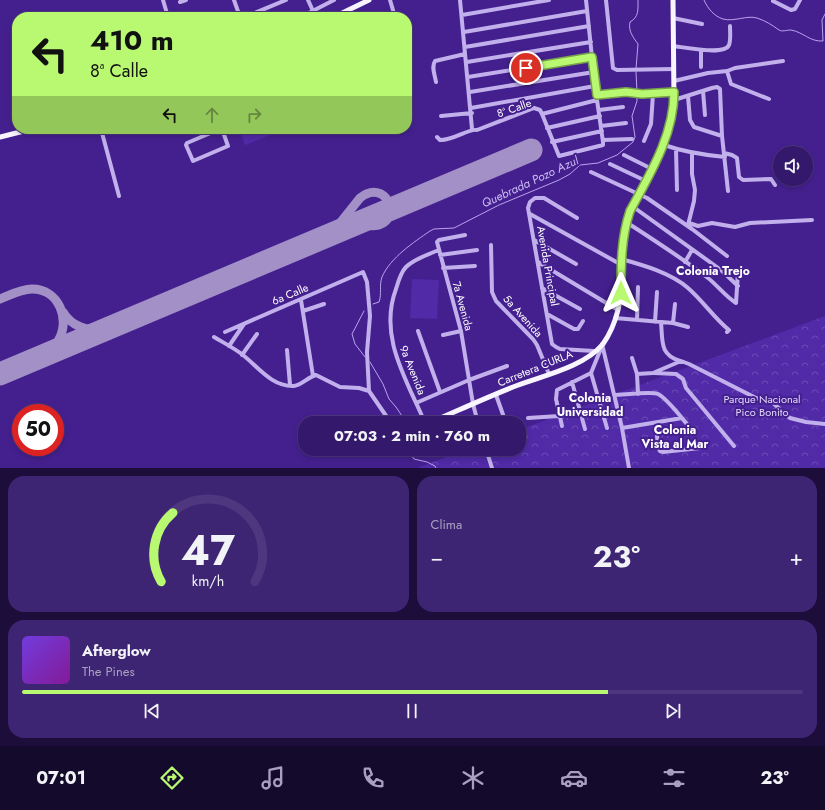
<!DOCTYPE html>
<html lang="es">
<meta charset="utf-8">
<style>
body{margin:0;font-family:Jost,sans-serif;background:#3e2573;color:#f1f3f6;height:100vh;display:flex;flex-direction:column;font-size:15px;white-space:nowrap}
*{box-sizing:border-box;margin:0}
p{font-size:13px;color:#a9a0c1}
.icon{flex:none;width:22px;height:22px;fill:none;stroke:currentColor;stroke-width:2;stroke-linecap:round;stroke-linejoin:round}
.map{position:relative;height:468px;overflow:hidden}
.details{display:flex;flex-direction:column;gap:8px;padding:8px;background:#1c0d3b;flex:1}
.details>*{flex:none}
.banner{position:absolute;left:12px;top:12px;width:400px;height:122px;border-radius:16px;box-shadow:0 2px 6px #0003,0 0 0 1px #4e377e;background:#b9f971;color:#111;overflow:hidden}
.controls{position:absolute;left:773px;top:146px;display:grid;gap:8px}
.controls a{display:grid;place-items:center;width:40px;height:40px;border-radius:50%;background:#33186b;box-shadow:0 2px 6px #0003,0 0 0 1px #4e377e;font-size:20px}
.speed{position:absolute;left:12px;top:404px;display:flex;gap:8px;font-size:20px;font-weight:700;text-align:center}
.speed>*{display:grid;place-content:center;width:52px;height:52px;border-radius:50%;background:#33186b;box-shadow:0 2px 6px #0003,0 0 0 1px #4e377e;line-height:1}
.speed .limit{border:6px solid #d22;background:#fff;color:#111}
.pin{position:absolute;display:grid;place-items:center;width:34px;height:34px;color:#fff;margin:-17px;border:2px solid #fff;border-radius:50%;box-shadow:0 1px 4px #0007}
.me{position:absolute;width:44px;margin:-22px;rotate:0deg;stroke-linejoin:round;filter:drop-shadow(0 0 3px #0008)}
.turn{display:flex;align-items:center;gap:14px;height:84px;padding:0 12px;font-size:18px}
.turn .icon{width:52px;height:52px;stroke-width:2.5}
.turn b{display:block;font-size:28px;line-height:34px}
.lanes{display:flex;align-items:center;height:38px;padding:0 12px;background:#0003;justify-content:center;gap:20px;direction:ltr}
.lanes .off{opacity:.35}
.big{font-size:30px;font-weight:700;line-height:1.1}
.details .card{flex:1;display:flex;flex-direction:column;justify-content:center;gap:6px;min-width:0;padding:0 14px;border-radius:16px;background:#3e2573}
.details .dial{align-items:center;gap:0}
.dial svg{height:104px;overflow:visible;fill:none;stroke:#4e377e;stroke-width:7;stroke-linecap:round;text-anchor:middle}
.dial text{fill:#f1f3f6;stroke:none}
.song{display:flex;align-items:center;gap:12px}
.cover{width:48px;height:48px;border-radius:6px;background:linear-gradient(135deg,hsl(260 70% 55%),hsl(290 70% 35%))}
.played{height:4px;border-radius:2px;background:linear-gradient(90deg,#b9f971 75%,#4e377e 75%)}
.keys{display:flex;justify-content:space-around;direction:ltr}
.heat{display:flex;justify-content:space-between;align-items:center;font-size:22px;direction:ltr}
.details .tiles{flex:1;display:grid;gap:8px;grid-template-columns:1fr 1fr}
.card:last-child{grid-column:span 2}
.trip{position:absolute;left:298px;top:416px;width:228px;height:40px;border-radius:16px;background:#33186b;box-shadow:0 2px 6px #0003,0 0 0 1px #4e377e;font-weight:700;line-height:40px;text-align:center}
.tabs{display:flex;height:64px;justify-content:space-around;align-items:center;background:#140a2b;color:#a9a0c1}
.tabs .icon{width:28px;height:28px}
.tabs .selected{color:#b9f971}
.tabs b{font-size:18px;color:#f1f3f6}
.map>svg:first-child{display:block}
.park{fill:url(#park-crowns)}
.garden{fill:#502aa7}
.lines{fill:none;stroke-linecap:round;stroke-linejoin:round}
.stream{stroke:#b9a3ee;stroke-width:1}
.taxiway{stroke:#a290c7;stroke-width:9}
.runway{stroke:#a290c7;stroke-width:23}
.minor{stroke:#c2b0ec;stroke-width:4}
.major{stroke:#f9f5ff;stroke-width:5}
.route-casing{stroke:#78a249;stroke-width:10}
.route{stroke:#b9f971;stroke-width:7}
.labels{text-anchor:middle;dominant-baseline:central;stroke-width:4;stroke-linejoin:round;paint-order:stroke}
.street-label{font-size:11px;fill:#fff;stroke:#44208f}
.park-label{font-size:11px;fill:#e0d5f9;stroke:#44208f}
.water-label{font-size:12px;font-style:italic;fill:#ccbcf3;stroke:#44208f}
.neighbourhood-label{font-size:12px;font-weight:bold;fill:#fff;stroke:#44208f}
</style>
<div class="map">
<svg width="825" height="468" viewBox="0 0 825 468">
<defs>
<pattern id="park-crowns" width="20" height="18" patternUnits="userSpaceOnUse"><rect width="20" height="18" fill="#502aa7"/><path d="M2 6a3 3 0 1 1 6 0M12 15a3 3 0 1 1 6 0" fill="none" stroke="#6a4ab4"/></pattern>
</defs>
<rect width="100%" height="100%" fill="#44208f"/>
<path class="park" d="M825,316V468H417L468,449H519V430Z"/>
<path class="garden" d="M239,129H286L245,145Z
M412,279L439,280L437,319L410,318Z"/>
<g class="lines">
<path class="stream" d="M704,0C708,9 714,16 723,19C734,22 747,15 757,18C766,21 772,25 779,30C782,32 787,30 791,30C803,32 810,42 823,41L822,20L825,14
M636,69L638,44C633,37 628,31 630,22C639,17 638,10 638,0
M636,72L637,92
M373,304L379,302C382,294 379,285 382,277C390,258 414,242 430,231L434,229L454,228L499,205L559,180L570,174L580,165L598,163L617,155L633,142L635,137L632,116L637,101V95
M364,311L352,334L355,344L365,357
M370,362L383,384L389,399L396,407L402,416V423
M407,449L414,459L427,462L435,466L436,468"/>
<path class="taxiway" d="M326,237L332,233L360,198C385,178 403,217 379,225C372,227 364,225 357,224
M0,299C10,295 21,289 32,289C59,289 71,320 58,341C55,346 51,351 46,355
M63,312C72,327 86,330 103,331"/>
<path class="runway" d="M0,374L531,150"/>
<path class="minor" d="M163,0L168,17
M234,0L240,17
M308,0L313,11L314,17
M390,0L395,17
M460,0L472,129
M606,0L613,68L617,70L674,69
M773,1L791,10L795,9L800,0
M180,2L186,0
M462,15L549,0
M245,17L286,0
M301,17L334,0
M673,18L702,24
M464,32L587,11
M673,46C683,47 725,56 729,45C731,40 730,32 730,26
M465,47L589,26
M467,62L591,42
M701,67V50
M727,71L731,84L769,99
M468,77L592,57
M674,81L708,73L727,71L735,68L783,61
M436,82C435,75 431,67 435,61L465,54
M703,91L705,115
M470,92L594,72
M597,95L626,91L642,94L674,92
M688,96L690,120L694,127L722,136
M674,100L712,88L717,87L720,89L722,136L728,191
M471,108L595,86
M599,110L623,107
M542,114L597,100
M441,116L472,113
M601,126L626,123
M547,128L600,116
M101,129L119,196
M220,129L187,143L186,145L193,161L228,146L222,129
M437,137L440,140C452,141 470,128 477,130L534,108L540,110L542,114L559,156L603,145V142L595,86L586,0
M603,140L632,139
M644,141L651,124L653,94
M552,142L602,131
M664,145C684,152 704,155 725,157
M676,149L677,190
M724,153L732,155L737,158L739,177L743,180L771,179L775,185
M624,155L652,169
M610,164L646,181
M591,172L647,198L692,229L727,256
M632,206L721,270L738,286
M530,214L620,264
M577,218L544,198H535L530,202L528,208L552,344L556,347L560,349L594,351
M626,222C654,240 682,258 708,278C718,286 725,296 736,303L738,272
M689,223L698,226L712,223L735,227L750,223L812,220
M688,225L694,201L695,190L692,174V153
M465,235L439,240L437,242L461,331L473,404L478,423
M534,240L576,264
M491,245L492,292L496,301L533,339L537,345L549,374
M440,255L477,250
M621,259C643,265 671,273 688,288C703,301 714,318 729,330L727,332
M538,262L618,310
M685,262L692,250
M443,268L475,266
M542,288L580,309
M301,300L313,376
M303,311L324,304
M547,314L574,329H578L583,321
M615,318L673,323L688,327
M637,320L638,287
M655,322L657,292
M661,323C663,341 659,354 680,361
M673,323L675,304
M418,331L440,392
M225,332L363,272L367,282L370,316L367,352L369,391
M443,335L461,331
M214,337C224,343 234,348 243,355C258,367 272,387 294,386C302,385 308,377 316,375L340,387L359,388L369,391
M602,344L622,428L629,468
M229,346L244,324
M287,350L290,385
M242,355L257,334
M632,358L637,374L638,394
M591,373L607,428
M654,373L676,374L683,379L686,388L734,446
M637,374L653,373L681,361L689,364L756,398L773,403L790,418L806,422L825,424
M572,382L585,429
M369,391L391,423
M496,395L506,423
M614,395C622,395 652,391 658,394C668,399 684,421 691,429
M416,403L469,380L507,366
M528,418L559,416
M425,423C407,380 378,337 396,289C398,282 401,272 406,267C414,259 429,254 439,250
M656,423L658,447L660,451L663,452L700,448
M562,426L556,399L557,390L591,373L602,346
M622,428L682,418
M486,449L492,468
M516,449V450"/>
<path class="major" d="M334,17L369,0
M0,137L32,129
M429,423C457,411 485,398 513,387C541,376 583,368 603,344C610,334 615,322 618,310C622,295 620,280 620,265C621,247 624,228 629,211L664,145L671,116L674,100L673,0"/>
</g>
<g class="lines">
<g class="route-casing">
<path id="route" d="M526,68L592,57L597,95L626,92L642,94L674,92C674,135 650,174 630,211C621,238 621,265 621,293"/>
</g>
<use href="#route" class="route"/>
</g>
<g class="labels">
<g class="street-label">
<text transform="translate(514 108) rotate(-19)">8ª Calle</text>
<text transform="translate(548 266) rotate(80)">Avenida Principal</text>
<text transform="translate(290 294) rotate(-23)">6a Calle</text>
<text transform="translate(463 306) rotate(75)">7a Avenida</text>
<text transform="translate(523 316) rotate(48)">5a Avenida</text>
<text transform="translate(535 368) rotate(-22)">Carretera CURLA</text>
<text transform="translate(413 370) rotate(68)">9a Avenida</text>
</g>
<g class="park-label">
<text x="762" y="399">Parque Nacional<tspan x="762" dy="13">Pico Bonito</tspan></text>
</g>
<g class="water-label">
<text transform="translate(530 182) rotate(-25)">Quebrada Pozo Azul</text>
</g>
<g class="neighbourhood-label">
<text x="713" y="271">Colonia Trejo</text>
<text x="590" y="398">Colonia<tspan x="590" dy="14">Universidad</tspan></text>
<text x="675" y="430">Colonia<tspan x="675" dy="14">Vista al Mar</tspan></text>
</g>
</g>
</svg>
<div class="controls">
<a><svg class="icon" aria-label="sound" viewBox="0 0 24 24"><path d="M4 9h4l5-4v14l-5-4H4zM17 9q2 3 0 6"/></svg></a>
</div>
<div class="speed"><div class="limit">50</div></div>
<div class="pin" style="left:526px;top:68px;background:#d93025"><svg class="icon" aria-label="arrive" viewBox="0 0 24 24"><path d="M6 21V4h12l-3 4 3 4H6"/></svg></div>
<svg class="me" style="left:621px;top:293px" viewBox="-20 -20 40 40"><path d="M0-17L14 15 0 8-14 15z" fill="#b9f971" stroke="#fff" stroke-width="4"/></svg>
<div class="trip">07:03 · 2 min · 760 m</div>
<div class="banner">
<div class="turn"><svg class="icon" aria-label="left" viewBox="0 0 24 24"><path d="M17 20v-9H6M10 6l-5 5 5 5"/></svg><div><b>410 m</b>8ª Calle</div></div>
<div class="lanes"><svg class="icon" aria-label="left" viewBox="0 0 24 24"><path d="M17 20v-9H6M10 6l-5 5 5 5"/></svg><svg class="icon off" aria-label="ahead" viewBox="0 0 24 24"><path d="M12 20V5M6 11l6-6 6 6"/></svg><svg class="icon off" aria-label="right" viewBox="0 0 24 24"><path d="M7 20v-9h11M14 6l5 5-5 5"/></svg></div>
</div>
</div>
<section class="details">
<div class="tiles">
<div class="card dial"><svg viewBox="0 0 100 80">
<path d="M14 69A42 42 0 1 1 86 69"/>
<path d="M14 69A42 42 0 0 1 23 16" stroke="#b9f971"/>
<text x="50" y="56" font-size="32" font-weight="700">47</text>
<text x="50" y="72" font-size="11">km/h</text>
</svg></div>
<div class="card"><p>Clima</p>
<div class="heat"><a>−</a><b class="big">23°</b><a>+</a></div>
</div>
<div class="card">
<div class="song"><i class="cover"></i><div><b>Afterglow</b><p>The Pines</p></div></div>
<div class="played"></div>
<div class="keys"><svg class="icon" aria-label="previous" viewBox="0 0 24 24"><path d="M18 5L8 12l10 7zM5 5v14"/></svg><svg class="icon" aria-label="pause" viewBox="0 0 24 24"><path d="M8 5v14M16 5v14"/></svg><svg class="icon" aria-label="next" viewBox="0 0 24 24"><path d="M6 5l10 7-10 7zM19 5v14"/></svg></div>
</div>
</div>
</section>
<nav class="tabs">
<b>07:01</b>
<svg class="icon selected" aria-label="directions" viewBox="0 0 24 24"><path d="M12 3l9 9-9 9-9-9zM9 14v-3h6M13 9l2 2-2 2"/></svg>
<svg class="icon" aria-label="music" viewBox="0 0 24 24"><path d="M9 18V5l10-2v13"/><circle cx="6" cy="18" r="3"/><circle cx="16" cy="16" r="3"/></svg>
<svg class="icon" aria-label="phone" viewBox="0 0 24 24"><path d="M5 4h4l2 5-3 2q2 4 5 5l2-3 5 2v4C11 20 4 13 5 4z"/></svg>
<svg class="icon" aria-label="climate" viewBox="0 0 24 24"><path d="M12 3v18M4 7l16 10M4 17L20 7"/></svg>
<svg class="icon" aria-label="car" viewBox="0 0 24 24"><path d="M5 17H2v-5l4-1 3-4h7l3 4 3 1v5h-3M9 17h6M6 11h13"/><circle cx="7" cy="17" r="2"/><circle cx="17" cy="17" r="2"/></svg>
<svg class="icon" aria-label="filters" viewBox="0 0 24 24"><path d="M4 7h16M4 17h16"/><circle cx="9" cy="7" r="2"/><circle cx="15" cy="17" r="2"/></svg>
<b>23°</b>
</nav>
